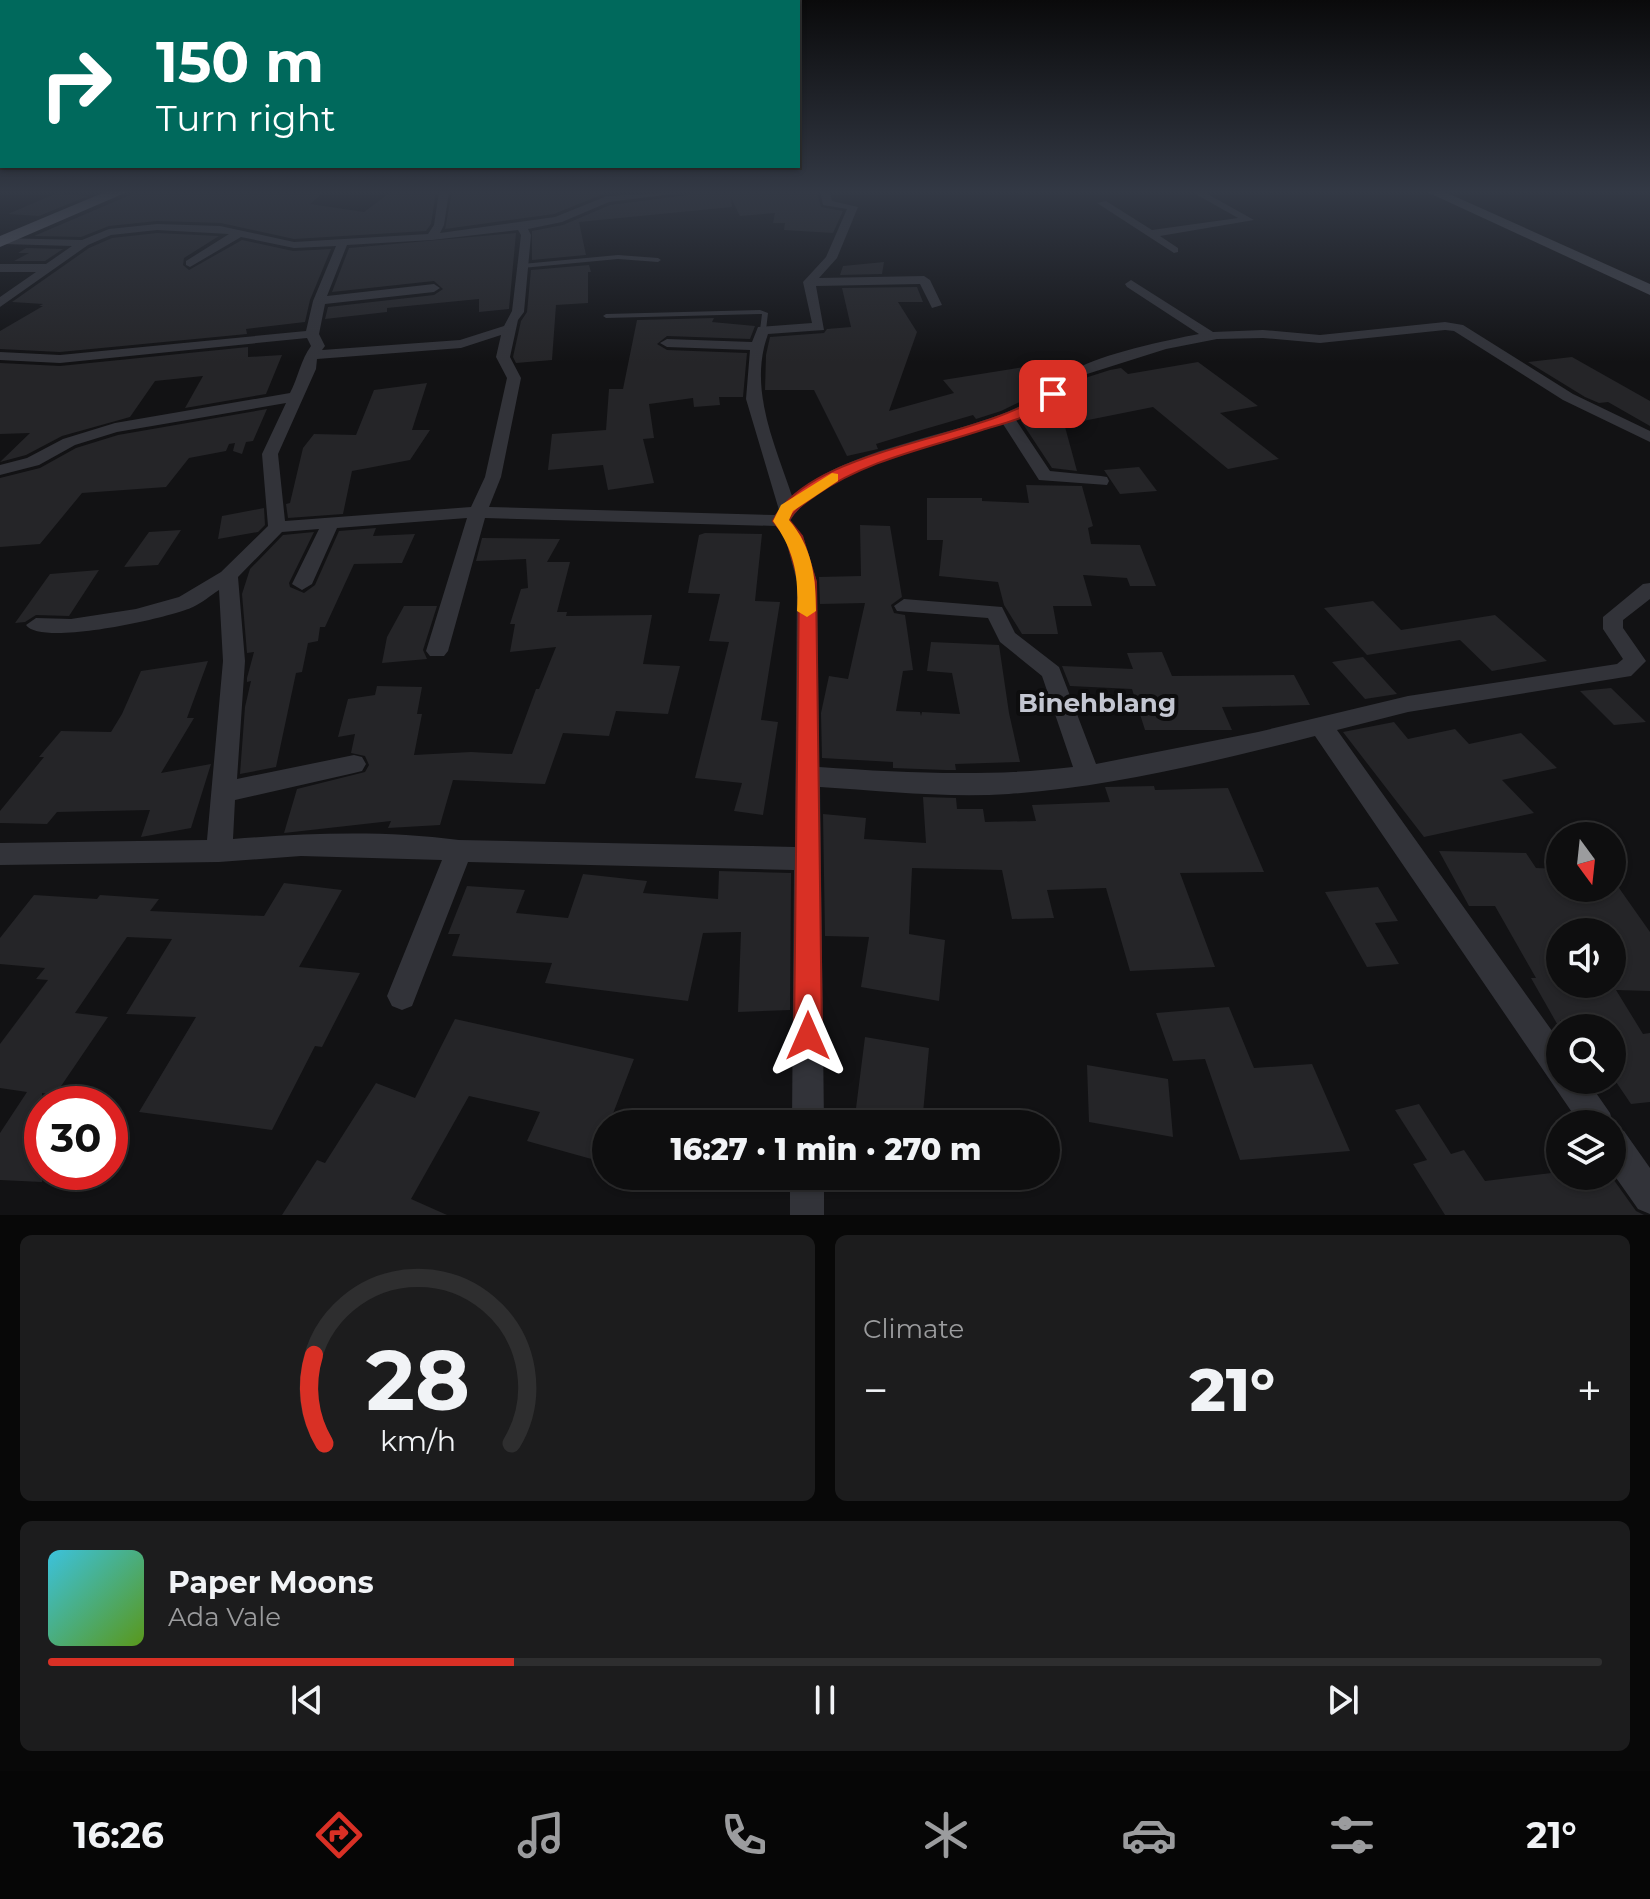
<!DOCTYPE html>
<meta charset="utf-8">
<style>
body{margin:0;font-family:Montserrat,sans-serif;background:#1c1c1d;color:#f1f3f6;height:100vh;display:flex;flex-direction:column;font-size:30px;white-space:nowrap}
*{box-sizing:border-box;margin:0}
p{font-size:26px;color:#9b9c9e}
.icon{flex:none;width:44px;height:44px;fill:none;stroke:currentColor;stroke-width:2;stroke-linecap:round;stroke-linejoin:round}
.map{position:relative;height:1215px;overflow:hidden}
.side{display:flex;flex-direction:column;gap:20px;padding:20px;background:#080808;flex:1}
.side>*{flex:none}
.hud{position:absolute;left:0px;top:0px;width:800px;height:168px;box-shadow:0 2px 6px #0004,0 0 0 2px #2e2e2f;background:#00695c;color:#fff;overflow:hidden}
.needle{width:52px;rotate:165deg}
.fabs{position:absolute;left:1546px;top:822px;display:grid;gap:16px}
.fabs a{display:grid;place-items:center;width:80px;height:80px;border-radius:50%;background:#0e0e0f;box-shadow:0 2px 6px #0004,0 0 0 2px #2e2e2f;font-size:40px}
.speed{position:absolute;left:24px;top:1086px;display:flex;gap:16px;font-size:40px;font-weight:700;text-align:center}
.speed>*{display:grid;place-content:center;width:104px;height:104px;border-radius:50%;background:#0e0e0f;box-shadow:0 2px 6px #0004,0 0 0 2px #2e2e2f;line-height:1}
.speed .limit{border:12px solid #d22;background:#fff;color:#111}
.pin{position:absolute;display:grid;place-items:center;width:68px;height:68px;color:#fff;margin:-34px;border-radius:16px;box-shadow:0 4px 12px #0006}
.me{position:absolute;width:88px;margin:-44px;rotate:0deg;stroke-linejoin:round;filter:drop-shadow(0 0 6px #0008)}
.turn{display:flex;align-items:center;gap:28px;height:168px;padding:0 24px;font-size:36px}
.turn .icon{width:104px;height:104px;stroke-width:2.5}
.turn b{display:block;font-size:56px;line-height:68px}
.big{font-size:60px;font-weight:800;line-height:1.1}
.side .widget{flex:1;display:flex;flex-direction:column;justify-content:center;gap:12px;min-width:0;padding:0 28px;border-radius:12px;background:#1c1c1d}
.side .dial{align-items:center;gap:0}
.dial svg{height:208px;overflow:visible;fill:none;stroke:#2e2e2f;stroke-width:7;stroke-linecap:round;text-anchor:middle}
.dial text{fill:#f1f3f6;stroke:none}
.song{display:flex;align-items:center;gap:24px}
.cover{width:96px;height:96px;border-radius:12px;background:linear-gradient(135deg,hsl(190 70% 55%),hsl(90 70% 35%))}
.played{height:8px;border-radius:4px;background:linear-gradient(90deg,#d93025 30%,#2e2e2f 30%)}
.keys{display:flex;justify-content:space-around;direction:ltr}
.heat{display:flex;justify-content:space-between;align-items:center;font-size:44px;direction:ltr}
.side .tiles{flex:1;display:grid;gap:20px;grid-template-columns:1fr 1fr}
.widget:last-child{grid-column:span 2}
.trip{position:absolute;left:592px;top:1110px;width:468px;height:80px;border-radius:40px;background:#0e0e0f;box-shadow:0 2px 6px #0004,0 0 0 2px #2e2e2f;font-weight:800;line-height:80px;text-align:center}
.dock{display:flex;height:128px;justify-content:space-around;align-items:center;background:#060606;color:#9b9c9e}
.dock .icon{width:56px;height:56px}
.dock .on{color:#d93025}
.dock b{font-size:36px;color:#f1f3f6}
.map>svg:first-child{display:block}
.building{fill:#252528;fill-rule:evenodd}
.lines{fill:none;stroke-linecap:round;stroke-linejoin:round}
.service{fill:#323339;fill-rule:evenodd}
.minor{fill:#323339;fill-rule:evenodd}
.secondary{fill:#404249;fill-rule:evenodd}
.trunk{fill:#565861;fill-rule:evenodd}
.route{fill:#d93025;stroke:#8d1f18;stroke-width:2}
.slow{fill:#f59e0b}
.labels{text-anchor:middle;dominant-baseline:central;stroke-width:8;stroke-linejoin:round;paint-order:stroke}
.quarter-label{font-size:26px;font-weight:bold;fill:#c3c6d1;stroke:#0d0d0e}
</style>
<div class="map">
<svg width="1650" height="1215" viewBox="0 0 1650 1215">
<rect width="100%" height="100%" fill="#121214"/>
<path class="building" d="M137,192H324L310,204L364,212L391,192H436L431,224L426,231L294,239L221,223L157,221L109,226L81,237L34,236Z
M452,192H628L606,193L554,214L445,229Z
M691,192H817L821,207L843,211L833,233L784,230L785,223H773L775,213L740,216L731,198L732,207L579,222L586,255L532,260V231L563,225L610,205L688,195Z
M57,193L88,196L39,216L8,214Z
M157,233L219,236L184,258L183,265L189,270L242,240L293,251L331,249L310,300L305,322L246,329L247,334L60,352L0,349V331L43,306H39L43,304L12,302L89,248L112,238Z
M516,233L509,309L479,312V299L387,308V312L325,319L328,307L434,295L443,289L434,281L332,292L349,248Z
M26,248L63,249L45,261H14L29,253H18Z
M884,262L882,274L840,275L843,266Z
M589,265L591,272H588V303L556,305L552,360L516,363L513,357L521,321L527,312L531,270Z
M917,287L923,302H898L917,332L889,411L954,393L943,380L1037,365L1040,368L1060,364L1068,371L1030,397L1001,411L976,419L973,415L925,429L876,444L878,449L847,456L814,390H765L766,355L770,337L824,333L827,329L851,327L842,288Z
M714,318L712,322L755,326L750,339L667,336L657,344L667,350L747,353L743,397H719L720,405L694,407L693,398L649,404L654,438L643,439L654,483L608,490L603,465L548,470L552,434L606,430L609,389H623L637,320Z
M248,347V357L282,355L266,394L185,408L203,376L155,381L130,417L62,436L26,455L0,462L30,433L0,434V363L60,366Z
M1572,357L1650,401V426L1608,402L1599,403L1585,397L1528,362Z
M1198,362L1258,406L1220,413L1279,459L1228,469L1153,407L1073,423L1058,400L1088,377L1110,370L1121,368L1128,374Z
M427,383L412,430H430L410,460L352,471L343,514L288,518L286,504L290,503L303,448L314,434L356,435L374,390Z
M1058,401L1077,471L1052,468L1021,421Z
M267,409L253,441L246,442L242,454L233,451L235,443L229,444L226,451L189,458L166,487L82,493L40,544L0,547V478L40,468L76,448L118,435Z
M1139,467L1157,491L1120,494L1104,470Z
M1026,485L1082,486L1093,526L1088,528L1091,544L1140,545L1156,586H1130L1127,578L1083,575L1092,606H1053L1058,634H1022L1004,605L998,582L939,576L943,540H927V498H982V501L1029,503Z
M264,508L265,525L258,532L218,539L222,516Z
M860,525L890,526L902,597L891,605L894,613L905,615L913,670L903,671L896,711L920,712L921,716L922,712L960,714L952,673L927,671L931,642L999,645L1009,713L1020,762L955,764L956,770H946L893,768V762L822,758L821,713L829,676L848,679L865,603L820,604L819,577L861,576Z
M376,528L373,536L415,534L402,563L354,564L325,627H320L318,641L308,643L302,672L296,673L276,767L240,774L245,707L251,681L247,682V678L254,652L247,653L242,594L250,569L283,535L314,532L289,583L290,587L304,593L315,585L339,531Z
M181,530L158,565L124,567L149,532Z
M705,533L762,534L755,601L780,602L761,720L778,722L763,815L734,811L742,783L695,778L729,642L709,641L720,594L688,593L699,535Z
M482,538L560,539L547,562H570L557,612H567L566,616L652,615L643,664L680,666L668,714L616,711L609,736L563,733L545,784L453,780L440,825L388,828L391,821L284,833L297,789L365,772L369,765L365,756L351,753L355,734L338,737L348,699L375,695L377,686L422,687L417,714H422L414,755L471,752L512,754L536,689H539L556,647L510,652L515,624H510L521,589L528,588L526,559L476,561Z
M99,570L69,616L36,615L25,622L15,623L50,574Z
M1373,601L1401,630L1495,615L1547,661L1492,671L1460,640L1367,655L1324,608Z
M404,606H437L423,650L427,659L382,663L387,637Z
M1162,652L1172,676L1294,675L1310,705L1222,707L1232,730H1145L1132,689L1070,686L1062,666L1133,669L1127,653Z
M1363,657L1397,694L1365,699L1332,662Z
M208,661L187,718H194L161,773L211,764L191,828L141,837L150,810L57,812L47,824L0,823V811L44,757H39L61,731L111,732L122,714L141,671Z
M1611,688L1646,722L1614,725L1580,691Z
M1394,722L1408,739L1455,729L1469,744L1521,733L1557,768L1502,780L1534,813L1424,837L1343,732Z
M1154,786L1155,790L1228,788L1264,872L1180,873L1215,967L1130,971L1106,888L1047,890L1054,918L1012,919L1002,870L912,868L909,934L945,940L939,1001L861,987L869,937L825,936L823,814L866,818L864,839L926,843L923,797L956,798L957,809H983L985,822L1036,821L1032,805L1110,802L1105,787Z
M1439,851L1526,853L1536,868L1560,869V888H1619L1650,932V991L1616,990L1643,1034L1650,1033V1102L1631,1104L1612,1076V1021L1560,1020V1029L1531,978H1536L1495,906H1469ZM1560,932H1612V984H1560Z
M719,871L791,873L790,1010L738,1012L741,932L703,933L688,1001L545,983L552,963L452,956L460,934H448L467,886L525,890L516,913L568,918L583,874L647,881L643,893L718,899Z
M284,883L342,890L299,967L360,973L322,1047L315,1046L272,1130L139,1112L196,1017L126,1014L172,939L127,937L75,1013L108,1017L55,1095L42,1093V1182L0,1180V1133L27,1092L0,1088V1044L48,980L36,979L45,968L0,964V938L34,895L97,899L100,895L159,899L150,911L264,916Z
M1378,887L1398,921L1375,923L1399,964L1367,967L1325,892Z
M1229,1007L1254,1068L1312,1064L1350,1151L1240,1160L1205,1059L1173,1061L1156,1013Z
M455,1019L634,1059L609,1124H606L595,1160L527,1141L540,1112L469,1096L411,1199L447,1215H282L317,1160L325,1163L376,1083L415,1098Z
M865,1037L929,1048L922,1124H854Z
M1087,1065L1168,1079L1173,1137L1089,1122Z
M1419,1104L1451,1154L1464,1150L1485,1181L1560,1172V1176H1611L1636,1211L1644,1215H1445L1413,1164L1427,1160L1395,1110Z"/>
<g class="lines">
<path class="service" d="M618,255L658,258L661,260L658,262L618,259L522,268L519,266L522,264Z
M760,310L768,313L766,330L763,332L760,330L762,314H760L606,318L603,316L606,314Z"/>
<path class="minor" d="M439,192H449L444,225L440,233L555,217L607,196L688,192L609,202L562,222L528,229L531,235L524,312L518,320L510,357L521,378L501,477L489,507L775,515L779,510L746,399L750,350L667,347L660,343L667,339L752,342L758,327L812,323L803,282L826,257L847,209L823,205L820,192H830L832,201L858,207L837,258L819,278L924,276L930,280L942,305L932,308L920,284L816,286L824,330L768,334C748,389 775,444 792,496C846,450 936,439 1002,414C1034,402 1048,387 1075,370C1100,354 1168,340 1199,334L1127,287L1125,284L1131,280L1213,332L1263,330L1320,335L1445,322L1463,325L1573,394L1650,431V442L1563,400L1454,331L1445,330L1320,343L1263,338L1217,339L1166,349L1087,374L1045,407L1016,420L1050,471L1101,476L1107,477L1109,481L1107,485L1039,480L1003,424C948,442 820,470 790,521L803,536L817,582L819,767C905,773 987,777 1073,767L1042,676L1000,642L988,618L897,611L894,606L904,599L1002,607L1015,633L1059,667L1096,764L1258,732L1408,696L1617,664L1623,659L1603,629V617L1643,584L1650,583V599L1623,620V628L1646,661L1631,676L1408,712L1337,730L1560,1042V1080H1587L1610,1113L1614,1127L1624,1131L1650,1168V1214L1638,1209L1612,1172V1124H1580L1315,736C1216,761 1112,787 1009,794C946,798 882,791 820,787L824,1124H792L794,870L468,862L412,1006L402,1010L392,1006L387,996L442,860L301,856L219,862L0,865V843L207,840L223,661L219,590C211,595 202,603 193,607C169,618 41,647 26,625L36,618L71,619L136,609L179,597L221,572L268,526L262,454L286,403L117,432L75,445L39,465L0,475V465L27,458L63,439L115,423L290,393C298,378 301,359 311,346L307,338L60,363L0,360V352L60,355L306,331L313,301L336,246L294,248L241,237L190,267L186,265V261L229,234L157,230L111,235L88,245L0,307V297L36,272H0V264H46L72,246L3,244L0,238L82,240L109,229L157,224L220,226L294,242L428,234L434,225ZM518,230L521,235L512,311L504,326L460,340L322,350L325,346L319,334L325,304L434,292L440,288L434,284L327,296L347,245L432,240ZM501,335L496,357L507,378L485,477L471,507L285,521L278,454L316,369L317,359L461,348ZM467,518L426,651L430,656H444L448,651L485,518L776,526L785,537L797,582L795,847L459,840C384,830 308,833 233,839L235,800L354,773L362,771L366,764L362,757L354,755L237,779L245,661L238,577L282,532L319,529L292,584L302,590L312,584L337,528Z
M1192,192H1204L1254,220L1160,236L1178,248V252L1174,253L1097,203L1106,201L1152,230L1238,218Z
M790,1176H824V1215H790Z"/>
<path class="secondary" d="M1427,192H1445L1650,284V295Z"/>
<path class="trunk" d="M105,192H127L0,247V236Z"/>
</g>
<linearGradient id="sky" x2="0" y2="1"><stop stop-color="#0a0a0b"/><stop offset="0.53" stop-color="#333945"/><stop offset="1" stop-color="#333945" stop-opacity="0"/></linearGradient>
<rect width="1650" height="362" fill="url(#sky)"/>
<path class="route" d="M1049,391L1060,394C1041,415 1008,422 982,430C927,448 864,461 816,495C805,503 795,509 789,520L802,536L816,582L822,1036L818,1045L808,1049L798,1045L794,1036L799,582L786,537L773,521C810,446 982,441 1049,391Z"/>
<path class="slow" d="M832,473L838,474V481L793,511L789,520C812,547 816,576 816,611L807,617L797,611C799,575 794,550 773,521L781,505Z"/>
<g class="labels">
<g class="quarter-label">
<text x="1097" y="703">Binehblang</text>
</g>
</g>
</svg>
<div class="fabs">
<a><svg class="needle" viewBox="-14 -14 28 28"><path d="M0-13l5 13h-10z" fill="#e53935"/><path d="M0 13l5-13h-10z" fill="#9b9c9e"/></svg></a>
<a><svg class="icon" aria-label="sound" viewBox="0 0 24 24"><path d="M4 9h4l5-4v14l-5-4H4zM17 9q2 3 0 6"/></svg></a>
<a><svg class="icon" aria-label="search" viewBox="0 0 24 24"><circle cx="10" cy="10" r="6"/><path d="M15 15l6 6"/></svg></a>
<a><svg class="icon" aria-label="layers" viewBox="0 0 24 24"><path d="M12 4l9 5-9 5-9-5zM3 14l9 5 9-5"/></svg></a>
</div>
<div class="speed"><div class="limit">30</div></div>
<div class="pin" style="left:1053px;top:394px;background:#d93025"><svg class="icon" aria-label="arrive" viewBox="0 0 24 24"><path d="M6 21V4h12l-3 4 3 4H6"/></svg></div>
<svg class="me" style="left:808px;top:1036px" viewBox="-20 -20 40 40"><path d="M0-17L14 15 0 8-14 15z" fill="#d93025" stroke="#fff" stroke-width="4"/></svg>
<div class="trip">16:27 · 1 min · 270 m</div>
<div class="hud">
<div class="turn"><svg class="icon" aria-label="right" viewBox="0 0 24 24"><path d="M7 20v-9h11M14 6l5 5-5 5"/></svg><div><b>150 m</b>Turn right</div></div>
</div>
</div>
<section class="side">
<div class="tiles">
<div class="widget dial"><svg viewBox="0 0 100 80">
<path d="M14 69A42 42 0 1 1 86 69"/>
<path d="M14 69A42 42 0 0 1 10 35" stroke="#d93025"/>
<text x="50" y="56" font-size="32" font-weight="700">28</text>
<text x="50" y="72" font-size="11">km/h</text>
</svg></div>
<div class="widget"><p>Climate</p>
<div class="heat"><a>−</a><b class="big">21°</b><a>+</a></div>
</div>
<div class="widget">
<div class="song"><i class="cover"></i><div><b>Paper Moons</b><p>Ada Vale</p></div></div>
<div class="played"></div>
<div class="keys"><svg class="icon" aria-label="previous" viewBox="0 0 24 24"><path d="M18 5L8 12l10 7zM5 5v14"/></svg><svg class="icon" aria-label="pause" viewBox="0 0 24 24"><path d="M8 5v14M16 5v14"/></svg><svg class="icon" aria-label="next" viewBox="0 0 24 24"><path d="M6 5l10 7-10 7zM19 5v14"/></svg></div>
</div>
</div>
</section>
<nav class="dock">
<b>16:26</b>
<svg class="icon on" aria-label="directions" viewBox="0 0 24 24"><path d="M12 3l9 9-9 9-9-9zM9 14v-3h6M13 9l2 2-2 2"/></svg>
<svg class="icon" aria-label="music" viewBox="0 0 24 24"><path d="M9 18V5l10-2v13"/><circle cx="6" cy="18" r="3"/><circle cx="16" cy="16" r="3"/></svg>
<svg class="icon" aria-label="phone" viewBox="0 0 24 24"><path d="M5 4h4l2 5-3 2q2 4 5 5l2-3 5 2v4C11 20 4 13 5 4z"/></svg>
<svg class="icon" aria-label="climate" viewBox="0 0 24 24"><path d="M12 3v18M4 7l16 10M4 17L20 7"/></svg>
<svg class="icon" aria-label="car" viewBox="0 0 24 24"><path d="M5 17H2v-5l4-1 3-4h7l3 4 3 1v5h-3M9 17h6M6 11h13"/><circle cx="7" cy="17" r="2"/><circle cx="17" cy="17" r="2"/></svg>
<svg class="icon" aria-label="filters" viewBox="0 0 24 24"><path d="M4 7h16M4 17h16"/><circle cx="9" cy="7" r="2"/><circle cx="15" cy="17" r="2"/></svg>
<b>21°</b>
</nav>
